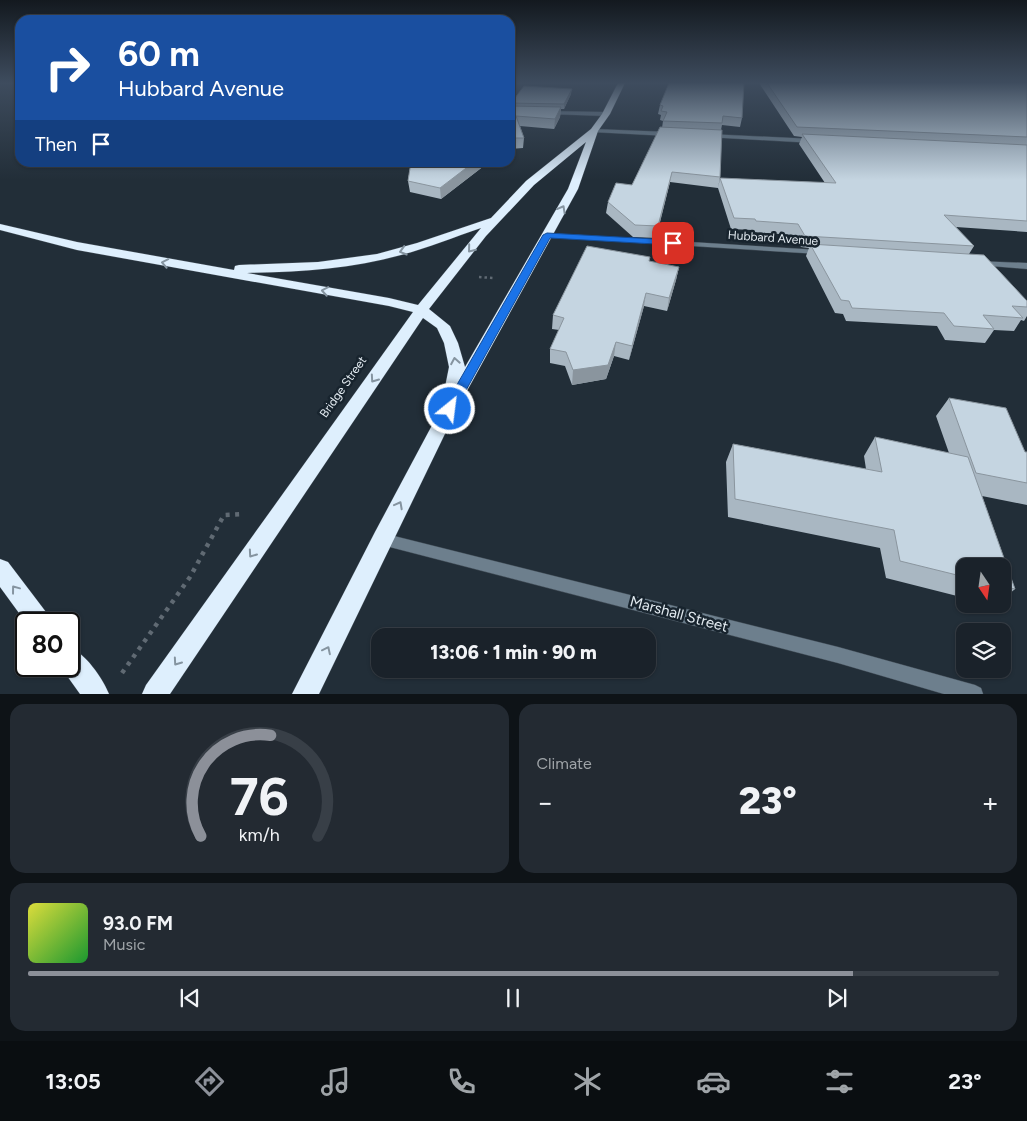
<!DOCTYPE html>
<meta charset="utf-8">
<style>
body{margin:0;font-family:Figtree,sans-serif;background:#232a32;color:#f1f3f6;height:100vh;display:flex;flex-direction:column;font-size:19px;white-space:nowrap}
*{box-sizing:border-box;margin:0}
p{font-size:16px;color:#9fa4a8}
.icon{flex:none;width:28px;height:28px;fill:none;stroke:currentColor;stroke-width:2;stroke-linecap:round;stroke-linejoin:round}
.map{position:relative;height:694px;overflow:hidden}
.side{display:flex;flex-direction:column;gap:10px;padding:10px;background:#0e1317;flex:1}
.side>*{flex:none}
.guide{position:absolute;left:15px;top:15px;width:500px;height:152px;border-radius:15px;box-shadow:0 1px 4px #0004,0 0 0 1px #383f47;background:#1a4fa0;color:#fff;overflow:hidden}
.needle{width:32px;rotate:167deg}
.controls{position:absolute;left:956px;top:558px;display:grid;gap:10px}
.controls a{display:grid;place-items:center;width:55px;height:55px;border-radius:10px;background:#1a222a;box-shadow:0 1px 4px #0004,0 0 0 1px #383f47;font-size:25px}
.speed{position:absolute;left:15px;top:612px;display:flex;gap:10px;font-size:25px;font-weight:700;text-align:center}
.speed>*{display:grid;place-content:center;width:65px;height:65px;border-radius:50%;background:#1a222a;box-shadow:0 1px 4px #0004,0 0 0 1px #383f47;line-height:1}
.speed .limit{border:2px solid #111;border-radius:8px;background:#fff;color:#111}
.pin{position:absolute;display:grid;place-items:center;width:42px;height:42px;color:#fff;margin:-21px;border-radius:10px;box-shadow:0 2px 8px #0006}
.me{position:absolute;width:55px;margin:-28px;rotate:29deg;stroke-linejoin:round;filter:drop-shadow(0 0 4px #0008)}
.turn{display:flex;align-items:center;gap:18px;height:105px;padding:0 20px;font-size:22px}
.turn .icon{width:65px;height:65px;stroke-width:2.5}
.turn b{display:block;font-size:35px;line-height:42px}
.then{display:flex;align-items:center;height:48px;padding:0 20px;background:#0003;gap:10px;font-size:19px}
.big{font-size:38px;font-weight:800;line-height:1.1}
.side .widget{flex:1;display:flex;flex-direction:column;justify-content:center;gap:8px;min-width:0;padding:0 18px;border-radius:15px;background:#232a32}
.side .dial{align-items:center;gap:0}
.dial svg{height:130px;overflow:visible;fill:none;stroke:#383f47;stroke-width:7;stroke-linecap:round;text-anchor:middle}
.dial text{fill:#f1f3f6;stroke:none}
.song{display:flex;align-items:center;gap:15px}
.cover{width:60px;height:60px;border-radius:8px;background:linear-gradient(135deg,hsl(60 70% 55%),hsl(130 70% 35%))}
.played{height:5px;border-radius:2px;background:linear-gradient(90deg,#8c9099 85%,#383f47 85%)}
.keys{display:flex;justify-content:space-around;direction:ltr}
.heat{display:flex;justify-content:space-between;align-items:center;font-size:28px;direction:ltr}
.side .tiles{flex:1;display:grid;gap:10px;grid-template-columns:1fr 1fr}
.widget:last-child{grid-column:span 2}
.trip{position:absolute;left:371px;top:628px;width:285px;height:50px;border-radius:15px;background:#1a222a;box-shadow:0 1px 4px #0004,0 0 0 1px #383f47;font-weight:800;line-height:50px;text-align:center}
.tabs{display:flex;height:80px;justify-content:space-around;align-items:center;background:#0a0e11;color:#9fa4a8}
.tabs .icon{width:35px;height:35px}
.tabs .current{color:#8c9099}
.tabs b{font-size:22px;color:#f1f3f6}
.map>svg:first-child{display:block}
.lines{fill:none;stroke-linecap:round;stroke-linejoin:round}
.lane-casing{stroke:#414c56;stroke-width:1}
.street-casing{stroke:#414c56;stroke-width:1}
.highway-casing{stroke:#414c56;stroke-width:1}
.path-far1{stroke:#606a73;stroke-width:2.5;stroke-dasharray:2.5 3;stroke-linecap:butt}
.path{stroke:#606a73;stroke-width:4.5;stroke-dasharray:4 5.5;stroke-linecap:butt}
.lane{fill:#6d7f8d;fill-rule:evenodd}
.street{fill:#6d7f8d;fill-rule:evenodd}
.highway{fill:#deeffd;fill-rule:evenodd}
.wall{fill:#a9b7c2}
.shaded-wall{fill:#8a959e}
.building{fill:#c5d5e1;stroke:#8a959e}
.oneway{stroke:#8594a0}
.route{fill:#1a73e8;stroke:#114b97}
.labels{text-anchor:middle;dominant-baseline:central;stroke-width:5;stroke-linejoin:round;paint-order:stroke}
.street-label{font-size:12px;fill:#e3ebf1;stroke:#18242e}
.near-street-label{font-size:15px;fill:#e3ebf1;stroke:#18242e}
</style>
<div class="map">
<svg width="1027" height="694" viewBox="0 0 1027 694">
<rect width="100%" height="100%" fill="#222e38"/>
<g class="lines">
<g class="lane-casing">
<path id="lane" d="M545,111L606,112L609,114L606,116L547,114L544,112Z"/>
</g>
<g class="street-casing">
<path id="street" d="M594,129L669,132L672,134L669,136L592,132L591,131Z
M708,134L814,139L817,141L814,143L706,137V135Z
M544,233L819,250L823,252L819,254L547,237H544Z
M975,261L1027,263V269L978,265L974,263Z
M382,533L838,647L975,685L981,688L983,694H944L838,663L382,545L377,543L375,539L377,535Z"/>
</g>
<g class="highway-casing">
<path id="highway" d="M618,83H625L610,114L598,131L578,189L457,409L319,694H292L375,532L445,401L443,397L449,367L444,343L437,328L423,318L170,694H142L146,685L413,312L389,306L77,250L0,230V224L77,242L234,270L235,266L239,265L318,262L377,254L417,243L491,218L526,181L591,129L602,114ZM586,142L568,189L465,367L458,343L450,326L429,309L486,236L534,185ZM481,228L418,305L389,298L247,273C299,272 351,269 401,255C428,248 454,237 481,228Z
M0,559L8,562L49,616L53,624H27L0,587Z
M69,647C85,653 102,677 109,694H80L60,666H69Z"/>
</g>
<path class="path-far1" d="M479,277L493,278"/>
<path class="path" d="M122,673L190,577L224,515L244,514"/>
<use href="#lane" class="lane"/>
<use href="#street" class="street"/>
<use href="#highway" class="highway"/>
</g>
<path class="wall" d="M759,83H1027V232L956,227L974,246L969,254L1027,301V316L1024,321L1021,320L1014,331L994,330L985,343L945,340L937,326L846,321L843,314L835,313L806,256L809,248L801,247L794,235L753,232L752,230L731,229L718,188L720,178L825,183L799,144L802,137L794,136Z
M571,94L564,109H561L560,117L554,129L520,126L524,138L523,148L510,149V106H511V103Z
M660,105L742,118L740,127L722,125L721,130L720,177L718,188L670,182L656,238L633,237L606,213L608,202L632,185L662,128L663,121L660,120L661,115L658,114Z
M411,162H489L441,199L410,192L408,181Z
M649,261L679,267L676,280L667,311L644,306L629,360L614,356L606,379L572,385L565,366L550,363V349L559,330L552,329L553,315Z
M949,398L1025,452H1027V505L982,496L1015,589L1002,600V566H965V598L886,578L880,548L728,517L726,462L733,444L866,469L864,456L875,437L949,453L936,416Z
M986,604H999L996,606Z"/>
<path class="shaded-wall" d="M572,89L571,94L564,109V104Z
M561,107L560,117L554,129L555,119Z
M474,162H489L441,199L440,188Z
M672,172L670,182L656,238L658,226Z
M679,267L676,280L667,311L669,298Z
M646,293L644,306L629,360L632,346Z
M616,342L614,356L606,379L572,385L573,370Z"/>
<path class="building" d="M669,83H744L742,118L723,116L722,123L663,121L667,112L661,111L663,106L660,105Z
M767,83H1027V137L797,127Z
M524,86L572,89L564,104L511,103Z
M510,106L561,107L555,119L516,116L524,138H510Z
M660,127L722,130L720,177L672,172L658,226L635,225L608,202L616,183L632,185Z
M802,134L1027,145V221L944,215L974,246L805,236L798,224L756,221L755,219L734,218L720,178L836,183Z
M411,162H474L440,188L408,181Z
M810,244L984,255L1027,301V307L1012,306L1023,318L983,315L994,329L954,326L944,313L852,308L849,301L841,300Z
M587,246L650,257L649,261L679,267L669,298L646,293L632,346L616,342L608,365L573,370L566,352L550,349L564,318L553,315Z
M949,398L1006,408L1025,452H1027V483L976,473Z
M875,437L968,457L1015,589L1002,586V566H965V577L900,561L894,530L735,499L733,444L882,472Z"/>
<defs><path id="oneway-chevron" d="M-2-3.5L2.5 0L-2 3.5" fill="none" stroke-width="1.6" stroke-linecap="round" stroke-linejoin="round" transform="scale(1.25)"/></defs>
<g class="oneway">
<use href="#oneway-chevron" transform="translate(562 209) rotate(-61)"/>
<use href="#oneway-chevron" transform="translate(471 249) rotate(129)"/>
<use href="#oneway-chevron" transform="translate(403 251) rotate(164)"/>
<use href="#oneway-chevron" transform="translate(165 263) rotate(-169)"/>
<use href="#oneway-chevron" transform="translate(325 291) rotate(-170)"/>
<use href="#oneway-chevron" transform="translate(455 361) rotate(-100)"/>
<use href="#oneway-chevron" transform="translate(374 379) rotate(125)"/>
<use href="#oneway-chevron" transform="translate(399 505) rotate(-62)"/>
<use href="#oneway-chevron" transform="translate(252 554) rotate(125)"/>
<use href="#oneway-chevron" transform="translate(15 589) rotate(-127)"/>
<use href="#oneway-chevron" transform="translate(327 650) rotate(-64)"/>
<use href="#oneway-chevron" transform="translate(177 662) rotate(125)"/>
</g>
<linearGradient id="sky" x2="0" y2="1"><stop stop-color="#13191f"/><stop offset="0.46" stop-color="#3e4c5e"/><stop offset="1" stop-color="#3e4c5e" stop-opacity="0"/></linearGradient>
<rect width="1027" height="180" fill="url(#sky)"/>
<path class="route" d="M547,233L673,240L677,243L673,245L550,238L454,412H445L443,409L543,235Z"/>
<g class="labels">
<g class="street-label">
<text transform="translate(773 238) rotate(4)">Hubbard Avenue</text>
<text transform="translate(343 387) rotate(-55)">Bridge Street</text>
</g>
<g class="near-street-label">
<text transform="translate(679 614) rotate(15)">Marshall Street</text>
</g>
</g>
</svg>
<div class="controls">
<a><svg class="needle" viewBox="-14 -14 28 28"><path d="M0-13l5 13h-10z" fill="#e53935"/><path d="M0 13l5-13h-10z" fill="#9fa4a8"/></svg></a>
<a><svg class="icon" aria-label="layers" viewBox="0 0 24 24"><path d="M12 4l9 5-9 5-9-5zM3 14l9 5 9-5"/></svg></a>
</div>
<div class="speed"><div class="limit">80</div></div>
<div class="pin" style="left:673px;top:243px;background:#d93025"><svg class="icon" aria-label="arrive" viewBox="0 0 24 24"><path d="M6 21V4h12l-3 4 3 4H6"/></svg></div>
<svg class="me" style="left:450px;top:409px" viewBox="-20 -20 40 40"><circle r="17" fill="#1a73e8" stroke="#fff" stroke-width="3"/><path d="M0-11L8 9 0 5-8 9z" fill="#fff"/></svg>
<div class="trip">13:06 · 1 min · 90 m</div>
<div class="guide">
<div class="turn"><svg class="icon" aria-label="right" viewBox="0 0 24 24"><path d="M7 20v-9h11M14 6l5 5-5 5"/></svg><div><b>60 m</b>Hubbard Avenue</div></div>
<div class="then">Then<svg class="icon" aria-label="arrive" viewBox="0 0 24 24"><path d="M6 21V4h12l-3 4 3 4H6"/></svg></div>
</div>
</div>
<section class="side">
<div class="tiles">
<div class="widget dial"><svg viewBox="0 0 100 80">
<path d="M14 69A42 42 0 1 1 86 69"/>
<path d="M14 69A42 42 0 0 1 57 7" stroke="#8c9099"/>
<text x="50" y="56" font-size="32" font-weight="700">76</text>
<text x="50" y="72" font-size="11">km/h</text>
</svg></div>
<div class="widget"><p>Climate</p>
<div class="heat"><a>−</a><b class="big">23°</b><a>+</a></div>
</div>
<div class="widget">
<div class="song"><i class="cover"></i><div><b>93.0 FM</b><p>Music</p></div></div>
<div class="played"></div>
<div class="keys"><svg class="icon" aria-label="previous" viewBox="0 0 24 24"><path d="M18 5L8 12l10 7zM5 5v14"/></svg><svg class="icon" aria-label="pause" viewBox="0 0 24 24"><path d="M8 5v14M16 5v14"/></svg><svg class="icon" aria-label="next" viewBox="0 0 24 24"><path d="M6 5l10 7-10 7zM19 5v14"/></svg></div>
</div>
</div>
</section>
<nav class="tabs">
<b>13:05</b>
<svg class="icon current" aria-label="directions" viewBox="0 0 24 24"><path d="M12 3l9 9-9 9-9-9zM9 14v-3h6M13 9l2 2-2 2"/></svg>
<svg class="icon" aria-label="music" viewBox="0 0 24 24"><path d="M9 18V5l10-2v13"/><circle cx="6" cy="18" r="3"/><circle cx="16" cy="16" r="3"/></svg>
<svg class="icon" aria-label="phone" viewBox="0 0 24 24"><path d="M5 4h4l2 5-3 2q2 4 5 5l2-3 5 2v4C11 20 4 13 5 4z"/></svg>
<svg class="icon" aria-label="climate" viewBox="0 0 24 24"><path d="M12 3v18M4 7l16 10M4 17L20 7"/></svg>
<svg class="icon" aria-label="car" viewBox="0 0 24 24"><path d="M5 17H2v-5l4-1 3-4h7l3 4 3 1v5h-3M9 17h6M6 11h13"/><circle cx="7" cy="17" r="2"/><circle cx="17" cy="17" r="2"/></svg>
<svg class="icon" aria-label="filters" viewBox="0 0 24 24"><path d="M4 7h16M4 17h16"/><circle cx="9" cy="7" r="2"/><circle cx="15" cy="17" r="2"/></svg>
<b>23°</b>
</nav>
